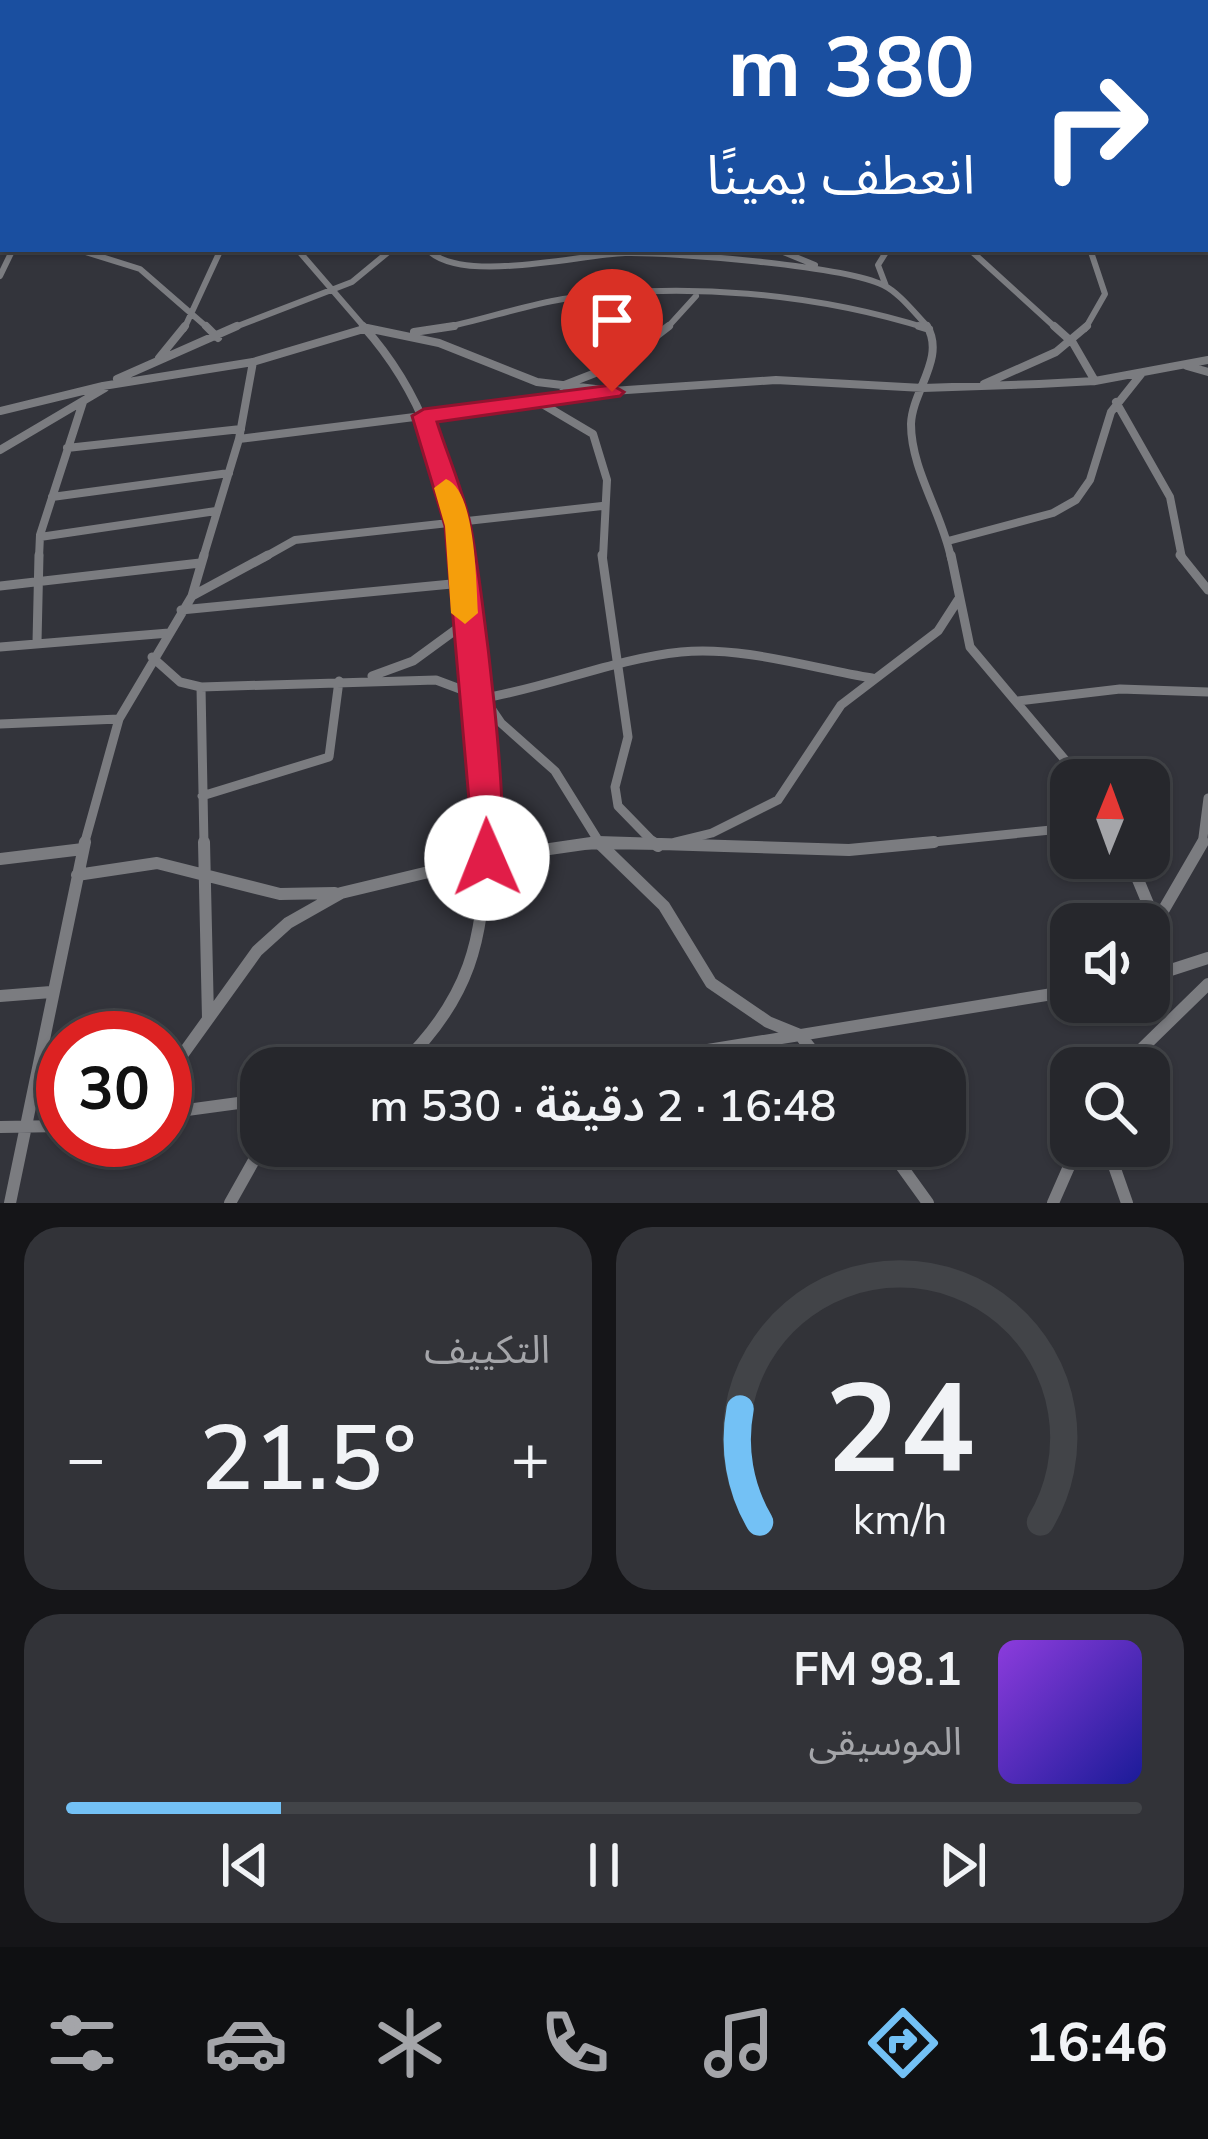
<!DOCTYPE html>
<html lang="ar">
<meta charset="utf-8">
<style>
body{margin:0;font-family:"Nunito Sans","Noto Sans Arabic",sans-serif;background:#323338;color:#f1f3f6;direction:rtl;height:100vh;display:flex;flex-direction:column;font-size:45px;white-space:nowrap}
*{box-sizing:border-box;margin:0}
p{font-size:39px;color:#a4a5a9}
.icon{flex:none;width:66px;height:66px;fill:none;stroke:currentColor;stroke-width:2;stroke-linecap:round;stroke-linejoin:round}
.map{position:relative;height:1203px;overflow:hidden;direction:ltr}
.panel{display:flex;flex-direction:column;gap:24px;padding:24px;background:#151518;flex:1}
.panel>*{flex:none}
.banner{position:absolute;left:0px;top:0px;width:1209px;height:252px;box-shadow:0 3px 9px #0004,0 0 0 3px #424448;direction:rtl;background:#1a4fa0;color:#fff;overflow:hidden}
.needle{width:78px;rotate:1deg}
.buttons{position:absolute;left:1050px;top:759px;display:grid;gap:24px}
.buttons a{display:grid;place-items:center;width:120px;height:120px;border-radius:24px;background:#26272c;box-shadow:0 3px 9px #0004,0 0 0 3px #424448;font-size:60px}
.speed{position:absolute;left:36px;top:1011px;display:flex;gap:24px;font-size:60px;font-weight:700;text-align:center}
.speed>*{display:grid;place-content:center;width:156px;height:156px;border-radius:50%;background:#26272c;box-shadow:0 3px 9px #0004,0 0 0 3px #424448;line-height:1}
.speed .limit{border:18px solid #d22;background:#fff;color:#111}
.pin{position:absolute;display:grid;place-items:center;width:102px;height:102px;color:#fff;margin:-123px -51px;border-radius:50% 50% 50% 0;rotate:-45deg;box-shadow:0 0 12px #0007}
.pin .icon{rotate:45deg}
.me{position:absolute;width:132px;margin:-66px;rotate:359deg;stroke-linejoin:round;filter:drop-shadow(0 0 9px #0008)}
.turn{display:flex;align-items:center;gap:42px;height:252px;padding:0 36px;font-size:54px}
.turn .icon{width:156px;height:156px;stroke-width:2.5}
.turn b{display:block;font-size:84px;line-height:102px}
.big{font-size:90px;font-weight:600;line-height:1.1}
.panel .widget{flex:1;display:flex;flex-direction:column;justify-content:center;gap:18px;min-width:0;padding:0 42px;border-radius:36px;background:#323338}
.panel .dial{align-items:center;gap:0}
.dial svg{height:312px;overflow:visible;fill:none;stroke:#424448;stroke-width:7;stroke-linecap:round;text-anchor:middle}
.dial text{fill:#f1f3f6;stroke:none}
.song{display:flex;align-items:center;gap:36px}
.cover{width:144px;height:144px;border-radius:18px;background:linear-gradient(135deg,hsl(270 70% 55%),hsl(240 70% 35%))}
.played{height:12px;border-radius:6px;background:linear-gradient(90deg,#73c1f5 20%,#424448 20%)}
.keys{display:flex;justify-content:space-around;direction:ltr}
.heat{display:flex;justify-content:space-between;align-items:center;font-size:66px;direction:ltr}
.panel .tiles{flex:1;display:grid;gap:24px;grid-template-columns:1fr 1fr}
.widget:last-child{grid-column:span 2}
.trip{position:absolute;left:240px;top:1047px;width:726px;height:120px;border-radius:36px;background:#26272c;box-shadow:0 3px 9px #0004,0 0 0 3px #424448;font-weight:600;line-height:120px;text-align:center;direction:rtl}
.tab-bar{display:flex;height:192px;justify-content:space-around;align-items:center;background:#0f1012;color:#a4a5a9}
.tab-bar .icon{width:84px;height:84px}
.tab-bar .on{color:#73c1f5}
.tab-bar b{font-size:54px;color:#f1f3f6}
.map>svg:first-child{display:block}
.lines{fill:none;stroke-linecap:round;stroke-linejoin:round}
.minor-far4{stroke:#7b7c80;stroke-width:4.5}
.minor-far3{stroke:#7b7c80;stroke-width:6}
.minor-far2{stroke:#7b7c80;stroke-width:8}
.minor-far1{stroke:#7b7c80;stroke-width:9}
.minor{stroke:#7b7c80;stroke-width:12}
.route{fill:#e11d48;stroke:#92132f;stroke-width:3}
.slow{fill:#f59e0b}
</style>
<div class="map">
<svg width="1208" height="1203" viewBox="0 0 1208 1203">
<rect width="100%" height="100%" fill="#33343b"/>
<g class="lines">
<path class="minor-far4" d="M814,0L818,3
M916,0L920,3
M249,3L253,0
M445,3L454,0
M513,3L544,0
M655,3L685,0
M754,3L773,0
M1039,3L1074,0"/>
<path class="minor-far3" d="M0,144L3,149
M0,180L3,176
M76,249L140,269L209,329
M297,249L366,329
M427,249C460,285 576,255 625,253C673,252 844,266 883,285C900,293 916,315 930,329
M776,249L815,265
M969,249L1057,329
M0,276L13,249
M886,286L878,265L888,249
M184,329L221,249
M230,329L352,282L392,249
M364,329H372
M438,329C480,321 521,306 563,299C682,281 815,293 929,329
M666,329L696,296
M1085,329L1105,294L1090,249"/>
<path class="minor-far2" d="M206,326L218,338
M363,326C423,393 447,469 458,558
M919,326L929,329
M927,326C946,358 912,391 911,424C911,470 942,513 951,558
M1054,326L1073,343L1095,381
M414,332L454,326
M159,358L185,326
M1187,366L1208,372
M117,379L237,326
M984,384L1056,352L1087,326
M562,386L621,363L669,326
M539,402L593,434L607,480L603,558
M1116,402L1170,497L1182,558
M0,411L103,386L253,362L367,328L439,343L537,382L612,391L776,380L923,388L1039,384L1095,381L1208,360
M239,439L589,395
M67,448L241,429
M0,450L105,388
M52,497L229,473
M40,537L216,511
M948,541L1053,513L1076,500L1090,480L1111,412L1142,373
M39,558L40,535L83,402
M203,558L239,439L253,362
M263,558L295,540L602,506"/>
<path class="minor-far1" d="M458,555L480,739L485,845
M602,555L628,737L615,787L618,806L656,845
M951,555L970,647L1082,780
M1180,555L1208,590
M0,586L200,563
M192,596L268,555
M181,610L462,583
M37,642L39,555
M0,647L169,633
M152,657L180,682L201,687L436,680L484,698L501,723L555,771L601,845
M372,676L413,661L465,623
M201,687L204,845
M484,698C550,687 614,659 681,652C743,646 811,668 872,678
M1018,701L1120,689L1208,692
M0,724L119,719
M202,796L329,757L339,681
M675,842L712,833L778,800L841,705L938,631L958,600
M84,845L119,719L192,596L204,555
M580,845H677
M904,845L1071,828
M1202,845L1208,798"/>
<path class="minor" d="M204,842L208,1018
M598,842L664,906L711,983L768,1022L800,1035L826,1068
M652,842L658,846
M1129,858L1156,923L1149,955
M0,859L83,849
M77,875L157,863L280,894L335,893
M1156,923L1203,842
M1149,977L1208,958
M0,996L51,992
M398,1068C469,1001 486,938 485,842
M549,1068L671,1056L1071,991
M1122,1068L1208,984
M165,1079L257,951L288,923L341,893L487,858L598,842L849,850L934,842
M165,1113L261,1100
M0,1127L63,1126
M887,1146L928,1203
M1107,1146L1127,1203
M10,1203L85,842
M230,1203L262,1146
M1053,1203L1078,1146"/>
</g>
<path class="route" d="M612,385L624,392L620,396L437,422C448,457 464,492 471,528C481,580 514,833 498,869L487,873L475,869L445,526L412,416L424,409Z"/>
<path class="slow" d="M446,479C476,490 476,583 478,613L465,624L451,613L445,526L434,488Z"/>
</svg>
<div class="buttons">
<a><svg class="needle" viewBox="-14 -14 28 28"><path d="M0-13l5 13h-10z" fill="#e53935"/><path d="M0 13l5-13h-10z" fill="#a4a5a9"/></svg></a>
<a><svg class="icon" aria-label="sound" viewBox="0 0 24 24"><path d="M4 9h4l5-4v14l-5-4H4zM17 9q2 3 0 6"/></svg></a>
<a><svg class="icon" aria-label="search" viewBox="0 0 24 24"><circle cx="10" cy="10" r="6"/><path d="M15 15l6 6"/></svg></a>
</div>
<div class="speed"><div class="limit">30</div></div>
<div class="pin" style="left:612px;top:392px;background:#d93025"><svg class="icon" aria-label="arrive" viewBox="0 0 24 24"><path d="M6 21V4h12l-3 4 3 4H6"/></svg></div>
<svg class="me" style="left:487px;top:858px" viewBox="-20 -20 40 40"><circle r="19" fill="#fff"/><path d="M0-13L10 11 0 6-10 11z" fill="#e11d48"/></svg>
<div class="trip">16:48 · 2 دقيقة · 530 m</div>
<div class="banner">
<div class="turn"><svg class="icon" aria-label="right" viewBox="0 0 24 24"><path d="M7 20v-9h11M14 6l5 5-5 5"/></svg><div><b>380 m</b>انعطف يمينًا</div></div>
</div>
</div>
<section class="panel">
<div class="tiles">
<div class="widget dial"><svg viewBox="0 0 100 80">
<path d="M14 69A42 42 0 1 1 86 69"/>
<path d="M14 69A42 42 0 0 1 9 40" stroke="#73c1f5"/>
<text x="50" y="56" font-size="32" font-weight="700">24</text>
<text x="50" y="72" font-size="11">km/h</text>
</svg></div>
<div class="widget"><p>التكييف</p>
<div class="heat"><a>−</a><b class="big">21.5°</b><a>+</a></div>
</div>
<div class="widget">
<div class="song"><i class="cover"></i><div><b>98.1 FM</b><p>الموسيقى</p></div></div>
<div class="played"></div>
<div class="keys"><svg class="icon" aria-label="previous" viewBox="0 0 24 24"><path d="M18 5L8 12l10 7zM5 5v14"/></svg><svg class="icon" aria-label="pause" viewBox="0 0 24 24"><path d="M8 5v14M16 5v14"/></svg><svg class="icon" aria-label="next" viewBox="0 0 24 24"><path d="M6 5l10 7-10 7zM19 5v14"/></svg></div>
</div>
</div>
</section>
<nav class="tab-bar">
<b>16:46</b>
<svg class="icon on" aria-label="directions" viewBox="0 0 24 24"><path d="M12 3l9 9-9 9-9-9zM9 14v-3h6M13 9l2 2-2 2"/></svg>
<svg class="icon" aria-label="music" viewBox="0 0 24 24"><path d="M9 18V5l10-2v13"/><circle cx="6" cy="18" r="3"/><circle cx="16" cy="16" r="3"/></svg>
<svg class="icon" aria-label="phone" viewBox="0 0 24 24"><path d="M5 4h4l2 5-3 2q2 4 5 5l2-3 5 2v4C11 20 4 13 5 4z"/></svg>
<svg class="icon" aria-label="climate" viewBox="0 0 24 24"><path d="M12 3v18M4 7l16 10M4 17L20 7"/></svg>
<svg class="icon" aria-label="car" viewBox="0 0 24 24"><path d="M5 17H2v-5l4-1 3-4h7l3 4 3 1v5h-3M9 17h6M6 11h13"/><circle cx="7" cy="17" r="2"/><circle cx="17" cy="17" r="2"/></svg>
<svg class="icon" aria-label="filters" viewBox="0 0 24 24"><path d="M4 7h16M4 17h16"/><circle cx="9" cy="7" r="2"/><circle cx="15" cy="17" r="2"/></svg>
</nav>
